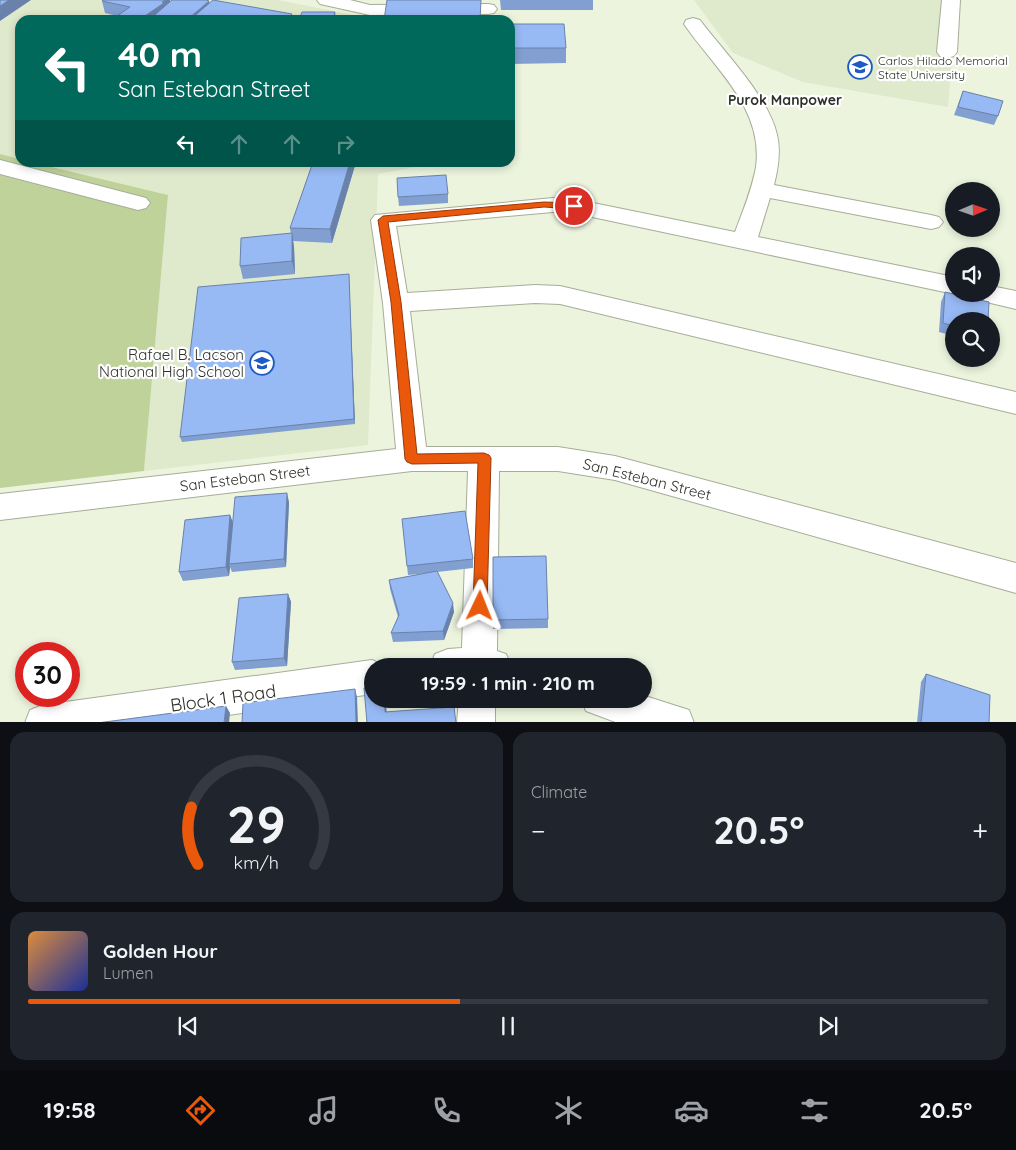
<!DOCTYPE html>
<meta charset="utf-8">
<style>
body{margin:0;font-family:Quicksand,sans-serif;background:#20242c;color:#f1f3f6;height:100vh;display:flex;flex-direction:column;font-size:19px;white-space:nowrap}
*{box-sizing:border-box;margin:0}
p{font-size:16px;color:#9ea1a6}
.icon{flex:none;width:28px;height:28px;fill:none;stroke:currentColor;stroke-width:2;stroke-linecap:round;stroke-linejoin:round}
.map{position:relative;height:722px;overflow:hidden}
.side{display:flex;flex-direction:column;gap:10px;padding:10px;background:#0d0f14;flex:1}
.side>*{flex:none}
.banner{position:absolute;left:15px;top:15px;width:500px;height:152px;border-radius:15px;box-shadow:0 2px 8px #0003;background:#00695c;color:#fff;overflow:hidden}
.needle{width:32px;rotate:88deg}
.tools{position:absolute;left:945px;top:182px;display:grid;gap:10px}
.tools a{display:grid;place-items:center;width:55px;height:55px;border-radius:50%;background:#171b24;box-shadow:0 2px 8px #0003;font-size:25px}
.speed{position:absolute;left:15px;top:642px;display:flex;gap:10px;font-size:25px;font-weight:700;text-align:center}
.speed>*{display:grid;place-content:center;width:65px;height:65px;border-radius:50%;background:#171b24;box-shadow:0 2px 8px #0003;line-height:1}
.speed .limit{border:8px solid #d22;background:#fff;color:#111}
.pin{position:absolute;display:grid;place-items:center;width:42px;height:42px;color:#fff;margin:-21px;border:2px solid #fff;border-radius:50%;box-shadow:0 1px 5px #0007}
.me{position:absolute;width:55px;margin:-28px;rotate:2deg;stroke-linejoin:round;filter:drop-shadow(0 0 4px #0008)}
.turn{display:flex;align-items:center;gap:18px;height:105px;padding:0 20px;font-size:22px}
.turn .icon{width:65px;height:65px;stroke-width:2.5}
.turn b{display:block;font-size:35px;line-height:42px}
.lanes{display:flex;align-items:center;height:48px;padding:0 20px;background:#0003;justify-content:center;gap:25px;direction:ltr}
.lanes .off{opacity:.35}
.big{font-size:38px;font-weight:700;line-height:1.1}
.side .card{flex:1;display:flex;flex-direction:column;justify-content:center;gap:8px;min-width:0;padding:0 18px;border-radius:15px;background:#20242c}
.side .dial{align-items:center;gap:0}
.dial svg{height:130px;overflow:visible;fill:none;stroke:#363941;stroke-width:7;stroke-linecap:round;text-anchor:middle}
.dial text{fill:#f1f3f6;stroke:none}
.song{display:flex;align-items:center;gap:15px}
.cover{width:60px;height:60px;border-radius:8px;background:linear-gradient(135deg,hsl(30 70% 55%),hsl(230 70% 35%))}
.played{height:5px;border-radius:2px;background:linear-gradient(90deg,#ea580c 45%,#363941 45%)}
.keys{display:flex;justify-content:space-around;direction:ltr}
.heat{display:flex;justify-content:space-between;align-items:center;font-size:28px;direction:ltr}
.side .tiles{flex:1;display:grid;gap:10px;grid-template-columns:1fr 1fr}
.card:last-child{grid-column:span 2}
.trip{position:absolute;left:364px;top:658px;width:288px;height:50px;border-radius:25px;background:#171b24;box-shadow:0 2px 8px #0003;font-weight:700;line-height:50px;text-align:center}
.dock{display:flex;height:80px;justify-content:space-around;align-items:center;background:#090b0e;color:#9ea1a6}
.dock .icon{width:35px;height:35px}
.dock .selected{color:#ea580c}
.dock b{font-size:22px;color:#f1f3f6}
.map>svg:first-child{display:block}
.built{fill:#dfe9cc}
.green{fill:#bfd29a}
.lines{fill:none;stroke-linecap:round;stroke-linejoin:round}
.minor-casing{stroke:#a6ad98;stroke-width:2}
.minor{fill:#fff;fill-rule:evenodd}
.wall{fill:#829fd2}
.shaded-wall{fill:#6a82ab}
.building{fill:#97b9f4;stroke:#6a82ab}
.route{fill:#ea580c;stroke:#983908}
.labels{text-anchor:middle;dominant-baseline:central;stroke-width:4.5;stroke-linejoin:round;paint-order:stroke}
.far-poi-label{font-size:12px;fill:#2e3129;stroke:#fff;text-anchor:start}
.far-neighbourhood-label{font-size:14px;font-weight:bold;fill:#2e3129;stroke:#fff}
.poi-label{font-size:15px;fill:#2e3129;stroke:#fff;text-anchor:end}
.street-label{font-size:15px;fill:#2e3129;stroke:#fff}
.near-street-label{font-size:18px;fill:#2e3129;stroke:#fff}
</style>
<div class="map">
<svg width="1016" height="723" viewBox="0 0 1016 723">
<rect width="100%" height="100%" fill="#ecf4de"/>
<path class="built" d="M0,0H278L353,15L351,20H20V159L0,154Z
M694,0H957L948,107L803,82L733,53Z
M35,163H418L415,167L378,174L368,445L144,471L168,195Z"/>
<path class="green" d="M0,154L20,159V162L35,163L168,195L144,471L0,488Z"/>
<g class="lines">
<g class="minor-casing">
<path id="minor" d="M317,0H350L370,5L488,4L494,5L497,9L494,13L488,14L370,15L320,4Z
M942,0H960L957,52L954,56L947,58L940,56L937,52Z
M693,18L700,20C723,51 769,97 777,135C781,151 778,169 774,185L931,215L939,217L943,222L939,227L931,229L770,198L758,237L954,277V294H957H954L564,211L396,226L407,293L535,285L560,286L1016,392V414L560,304L535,303L410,311L426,447H558L615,456L1016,563V593L615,480L558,471H499L497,651L506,654L511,666H430L435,654L448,649L462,648L468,471H412L0,520V494L396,449L383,303L371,220L375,215L564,197L735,232C743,211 752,189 756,167C764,108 714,68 684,24L686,20Z
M0,160L146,198L150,203L146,208L138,210L0,174Z
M991,286L1016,291V309L978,300L974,294H991Z
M372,660L385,666H372V694L173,723H25L30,710L43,705Z
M642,695L689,710L694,723H618L586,711L581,699H642Z
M459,699H495V723H457Z"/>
</g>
<use href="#minor" class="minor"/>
</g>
<path class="wall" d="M103,0H170V2L210,3L293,20H111L117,16L105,13L102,1Z
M500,0H593V10H501Z
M510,24L566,48V63L510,64Z
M963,91L998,116L994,125L954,115Z
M206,162H241L237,167Z
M313,162H356L332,243L293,241L294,247L295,274L243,279L240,266L291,234L290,228Z
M448,194V203L399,206L398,197Z
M349,279L355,424L182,442L180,437Z
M945,292L954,321V336L939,332L941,302Z
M289,502L286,567L232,572L230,567L229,576L183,581L179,572L230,515L233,522Z
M402,519L473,559V568L437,572L454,612L444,640L393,642L391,633L398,617L390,589L389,580L429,573L408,575Z
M493,557L548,619V628L493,629Z
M288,594L291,602L287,666L235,670L232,662Z
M926,674L989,723H917L921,682Z"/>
<path class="shaded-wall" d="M9,0H31L0,21V6Z
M166,0H170L172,9L160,20H139Z
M209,1L212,13L192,18V20H187Z
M335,12L336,20H333Z
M292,14L293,20H287Z
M236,162H241L237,167Z
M350,162H356L332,243L330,229Z
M292,233L294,247L295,274L292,261Z
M349,274V279L355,424L354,419Z
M287,493L289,502L286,567L284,559Z
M230,515L233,524L229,564L230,567L229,576L226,567Z
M288,594L291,602L287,666L284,658Z
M453,603L454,612L444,640L443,631Z
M355,689L357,697L358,723H356Z
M385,699H386L387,720L385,712Z
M226,706L230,713L229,723H224Z"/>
<path class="building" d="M0,0H9L0,6Z
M103,0H166L162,2L164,3L139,20H111L130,7L102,1Z
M172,0H206L209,1L187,20H149Z
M213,0L292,14L287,20H200L192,18Z
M387,0H481L480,20H384Z
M302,12H335L333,20H299Z
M510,24H564L566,48H510Z
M963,91L1003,101L998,116L958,107Z
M313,162H350L330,229L290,228Z
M446,175L448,194L398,197L397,178Z
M292,233V261L240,266L241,238Z
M349,274L354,419L180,437L198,287Z
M945,292L989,302L988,321H954V326L943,323Z
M287,493L284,559L229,564L235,497Z
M465,511L473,559L407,566L402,519Z
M230,515L226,567L179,572L185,520Z
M546,556L548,619L493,620V557Z
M437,571L453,603L443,631L391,633L399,615L389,580Z
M288,594L284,658L232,662L239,598Z
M926,674L990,695L989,723H921Z
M372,687V699H385V712L454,707L456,723H367L364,688Z
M355,689L356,723H242L243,703Z
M226,706L224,723H97Z"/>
<path class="route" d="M544,202L574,203L579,206L574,209L544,207L388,222L401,302L417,454L484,453L489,455L491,458L487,606L485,611L480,613L475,611L473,606L478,463L412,464L407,462L405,459L391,302L378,220L383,216Z"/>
<defs>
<g id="university-ring" transform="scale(1.25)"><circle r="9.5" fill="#fff" stroke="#1d5ac6" stroke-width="1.5"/><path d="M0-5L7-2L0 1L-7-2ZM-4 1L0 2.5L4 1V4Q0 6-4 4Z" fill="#1d5ac6"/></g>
<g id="school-ring" transform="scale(1.25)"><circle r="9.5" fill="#fff" stroke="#1d5ac6" stroke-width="1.5"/><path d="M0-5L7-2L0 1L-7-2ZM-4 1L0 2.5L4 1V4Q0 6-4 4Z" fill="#1d5ac6"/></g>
</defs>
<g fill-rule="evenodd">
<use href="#university-ring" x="860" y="67"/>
<use href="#school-ring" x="262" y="363"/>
</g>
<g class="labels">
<g class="far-poi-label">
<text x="878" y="60">Carlos Hilado Memorial<tspan x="878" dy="14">State University</tspan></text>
</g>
<g class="far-neighbourhood-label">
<text x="785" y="100">Purok Manpower</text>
</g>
<g class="poi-label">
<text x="244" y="354">Rafael B. Lacson<tspan x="244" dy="17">National High School</tspan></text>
</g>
<g class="street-label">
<text transform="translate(245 478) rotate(-7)">San Esteban Street</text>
<text transform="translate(647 479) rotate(14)">San Esteban Street</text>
</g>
<g class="near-street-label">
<text transform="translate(223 698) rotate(-8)">Block 1 Road</text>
</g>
</g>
</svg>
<div class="tools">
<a><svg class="needle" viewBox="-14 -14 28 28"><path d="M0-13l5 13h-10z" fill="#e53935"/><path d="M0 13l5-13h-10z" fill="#9ea1a6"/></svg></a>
<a><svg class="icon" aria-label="sound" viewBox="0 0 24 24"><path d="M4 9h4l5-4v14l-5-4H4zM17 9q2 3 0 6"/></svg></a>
<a><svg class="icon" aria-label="search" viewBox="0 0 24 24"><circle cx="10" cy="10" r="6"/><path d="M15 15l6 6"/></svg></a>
</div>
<div class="speed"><div class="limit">30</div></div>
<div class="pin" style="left:574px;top:206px;background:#d93025"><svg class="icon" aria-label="arrive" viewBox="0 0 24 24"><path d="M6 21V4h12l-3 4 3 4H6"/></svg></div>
<svg class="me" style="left:480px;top:606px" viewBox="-20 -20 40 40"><path d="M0-17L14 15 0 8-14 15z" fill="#ea580c" stroke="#fff" stroke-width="4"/></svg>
<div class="trip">19:59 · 1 min · 210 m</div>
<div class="banner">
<div class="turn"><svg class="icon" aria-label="left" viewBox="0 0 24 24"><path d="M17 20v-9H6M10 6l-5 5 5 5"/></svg><div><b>40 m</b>San Esteban Street</div></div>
<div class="lanes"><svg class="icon" aria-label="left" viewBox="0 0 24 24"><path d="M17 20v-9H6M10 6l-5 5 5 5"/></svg><svg class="icon off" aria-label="ahead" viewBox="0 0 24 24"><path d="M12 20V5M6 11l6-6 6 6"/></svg><svg class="icon off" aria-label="ahead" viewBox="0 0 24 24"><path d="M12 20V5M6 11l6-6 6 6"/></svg><svg class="icon off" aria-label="right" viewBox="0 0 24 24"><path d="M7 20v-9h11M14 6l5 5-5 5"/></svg></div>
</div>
</div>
<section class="side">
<div class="tiles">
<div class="card dial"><svg viewBox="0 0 100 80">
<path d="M14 69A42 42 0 1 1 86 69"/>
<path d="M14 69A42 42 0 0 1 10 34" stroke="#ea580c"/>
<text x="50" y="56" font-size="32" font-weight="700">29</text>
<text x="50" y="72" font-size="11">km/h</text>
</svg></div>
<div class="card"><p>Climate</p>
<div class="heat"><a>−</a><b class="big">20.5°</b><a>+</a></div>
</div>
<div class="card">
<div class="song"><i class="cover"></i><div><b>Golden Hour</b><p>Lumen</p></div></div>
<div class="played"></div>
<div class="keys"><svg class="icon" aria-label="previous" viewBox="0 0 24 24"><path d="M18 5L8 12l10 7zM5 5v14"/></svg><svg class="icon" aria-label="pause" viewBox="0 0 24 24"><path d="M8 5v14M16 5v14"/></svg><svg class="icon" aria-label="next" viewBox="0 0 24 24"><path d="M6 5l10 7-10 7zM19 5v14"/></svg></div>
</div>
</div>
</section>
<nav class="dock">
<b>19:58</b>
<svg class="icon selected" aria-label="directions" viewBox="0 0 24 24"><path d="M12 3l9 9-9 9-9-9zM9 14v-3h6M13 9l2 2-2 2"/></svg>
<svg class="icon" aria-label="music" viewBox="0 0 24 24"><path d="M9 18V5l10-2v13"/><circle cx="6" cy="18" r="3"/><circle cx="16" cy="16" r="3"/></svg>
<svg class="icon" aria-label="phone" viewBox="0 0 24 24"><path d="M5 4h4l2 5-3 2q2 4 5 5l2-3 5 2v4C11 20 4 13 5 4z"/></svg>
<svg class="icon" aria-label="climate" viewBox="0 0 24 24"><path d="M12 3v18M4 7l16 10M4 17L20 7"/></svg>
<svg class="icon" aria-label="car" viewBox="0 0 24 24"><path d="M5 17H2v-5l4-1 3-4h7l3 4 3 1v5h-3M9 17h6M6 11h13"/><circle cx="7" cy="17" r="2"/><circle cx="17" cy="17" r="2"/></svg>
<svg class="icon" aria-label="filters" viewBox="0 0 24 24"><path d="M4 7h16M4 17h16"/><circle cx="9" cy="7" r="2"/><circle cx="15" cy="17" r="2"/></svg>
<b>20.5°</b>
</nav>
